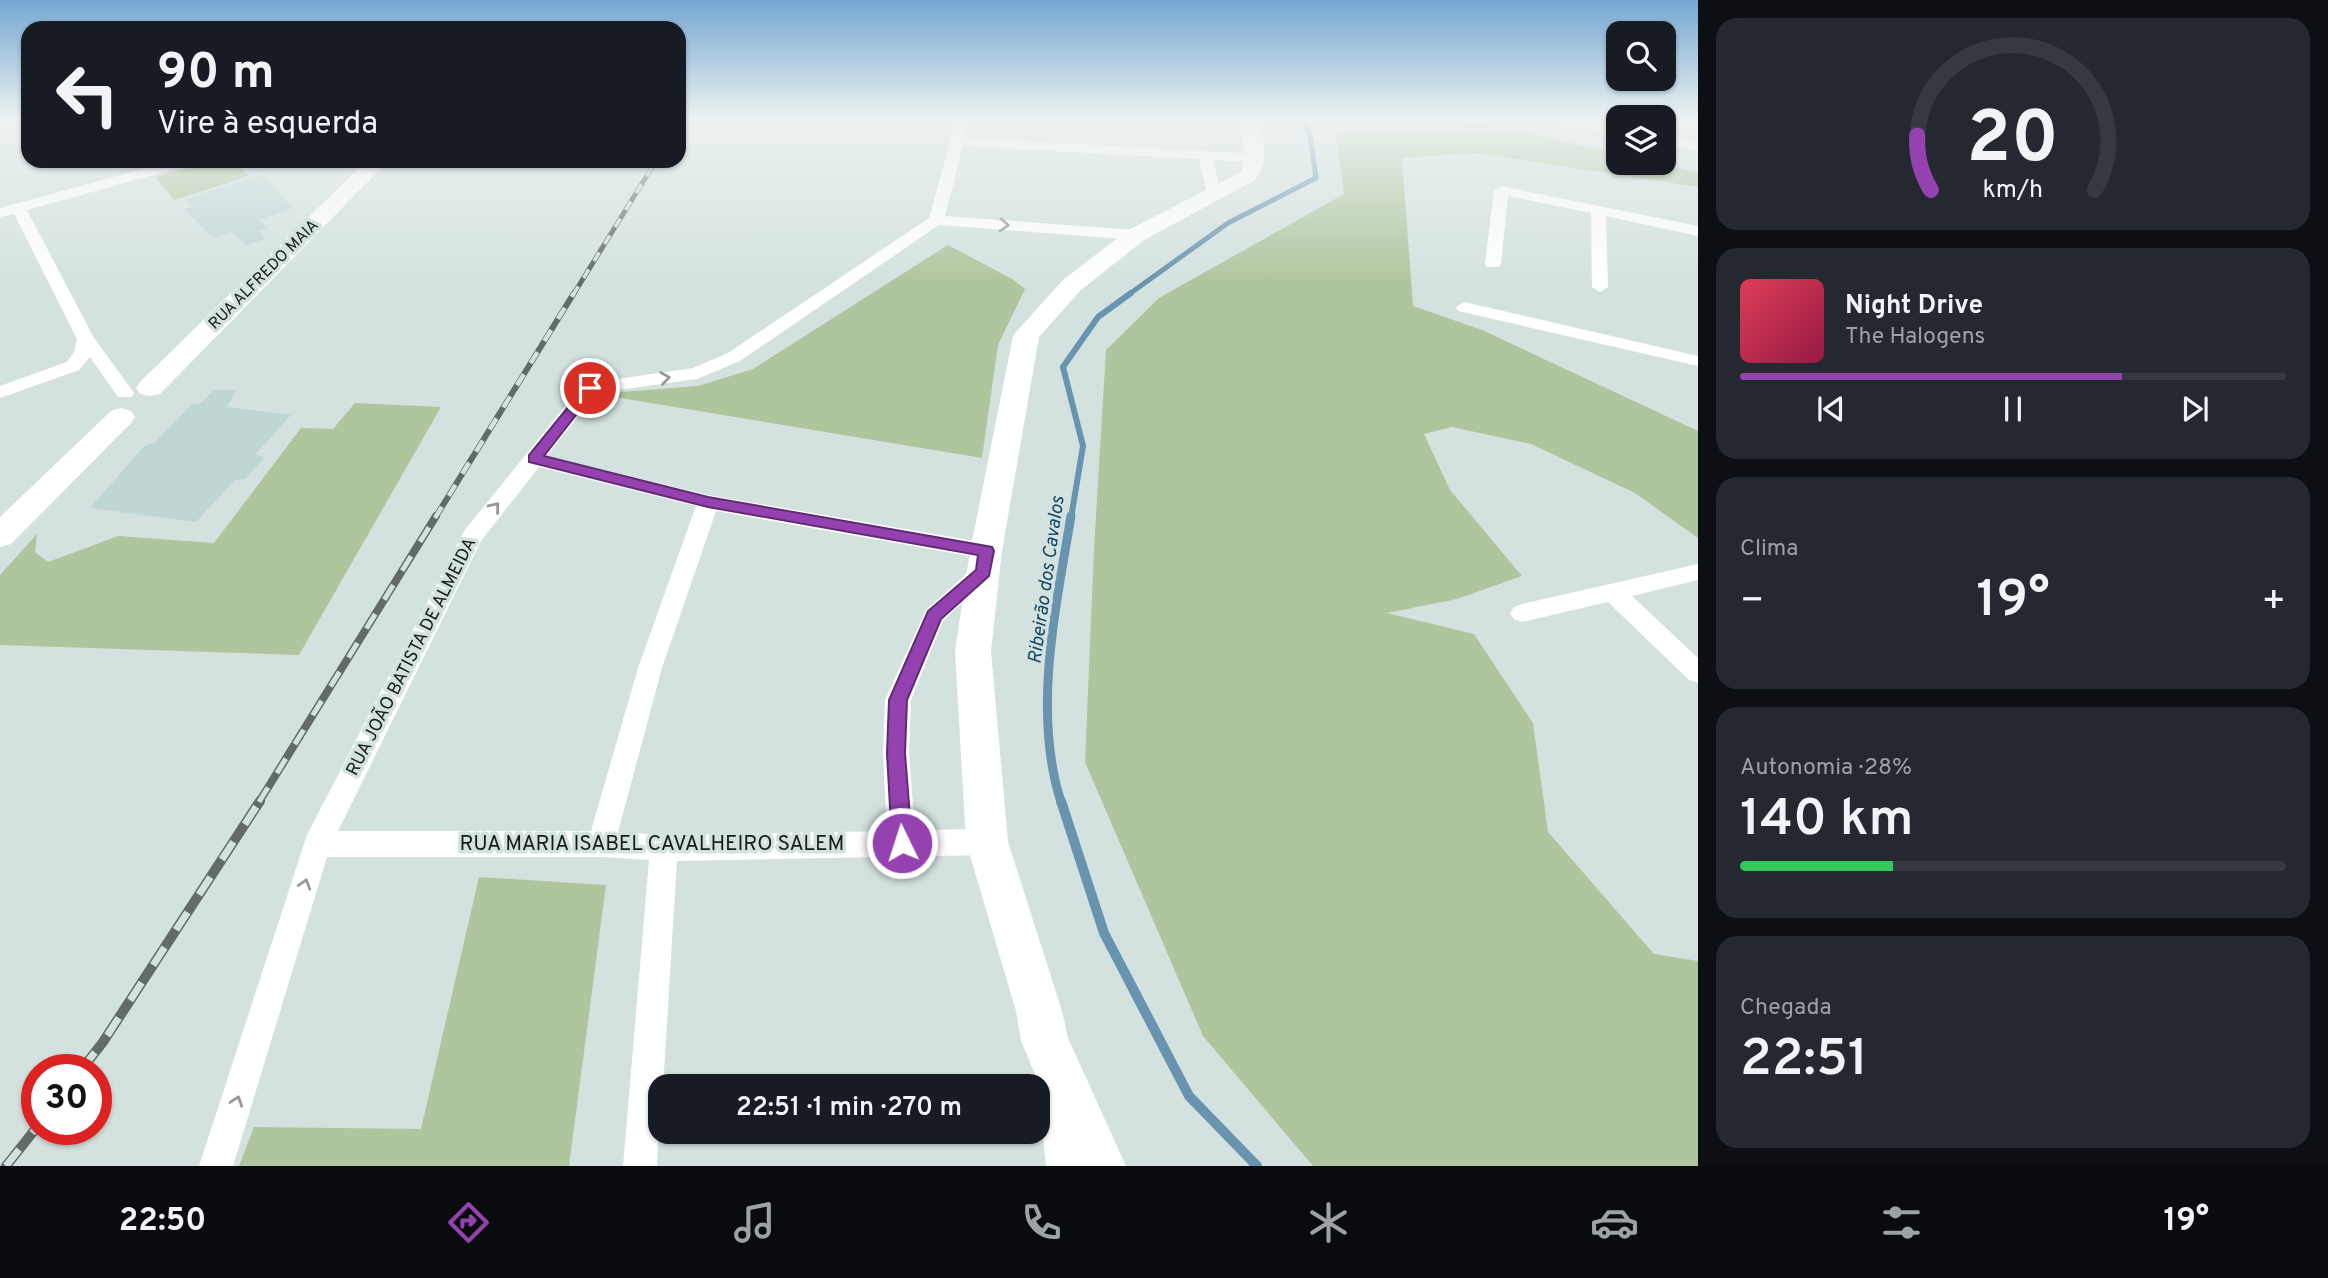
<!DOCTYPE html>
<html lang="pt">
<meta charset="utf-8">
<style>
body{margin:0;font-family:Overpass,sans-serif;background:#242831;color:#f1f3f6;height:100vh;display:flex;flex-direction:column;font-size:26px;white-space:nowrap}
*{box-sizing:border-box;margin:0}
p{font-size:23px;color:#9ea1a6}
.icon{flex:none;width:38px;height:38px;fill:none;stroke:currentColor;stroke-width:2;stroke-linecap:round;stroke-linejoin:round}
.map{position:relative;flex:1;overflow:hidden}
.details{display:flex;flex-direction:column;gap:18px;padding:18px;background:#0d0f14;width:630px}
.details>*{flex:none}
.hud{position:absolute;left:21px;top:21px;width:665px;height:147px;border-radius:21px;box-shadow:0 2px 5px #0004;background:#171b24;color:#f1f3f6;overflow:hidden}
.tools{position:absolute;left:1606px;top:21px;display:grid;gap:14px}
.tools a{display:grid;place-items:center;width:70px;height:70px;border-radius:14px;background:#171b24;box-shadow:0 2px 5px #0004;font-size:35px}
.speed{position:absolute;left:21px;top:1054px;display:flex;gap:14px;font-size:35px;font-weight:700;text-align:center}
.speed>*{display:grid;place-content:center;width:91px;height:91px;border-radius:50%;background:#171b24;box-shadow:0 2px 5px #0004;line-height:1}
.speed .limit{border:10px solid #d22;background:#fff;color:#111}
.pin{position:absolute;display:grid;place-items:center;width:60px;height:60px;color:#fff;margin:-30px;border:4px solid #fff;border-radius:50%;box-shadow:0 2px 7px #0007}
.me{position:absolute;width:77px;margin:-38px;rotate:356deg;stroke-linejoin:round;filter:drop-shadow(0 0 5px #0008)}
.turn{display:flex;align-items:center;gap:24px;height:147px;padding:0 21px;font-size:32px}
.turn .icon{width:91px;height:91px;stroke-width:2.5}
.turn b{display:block;font-size:49px;line-height:60px}
.big{font-size:52px;font-weight:600;line-height:1.1}
.details .card{flex:1;display:flex;flex-direction:column;justify-content:center;gap:10px;min-width:0;padding:0 24px;border-radius:21px;background:#242831}
.details .dial{align-items:center;gap:0}
.dial svg{height:182px;overflow:visible;fill:none;stroke:#363941;stroke-width:7;stroke-linecap:round;text-anchor:middle}
.dial text{fill:#f1f3f6;stroke:none}
.song{display:flex;align-items:center;gap:21px}
.cover{width:84px;height:84px;border-radius:10px;background:linear-gradient(135deg,hsl(350 70% 55%),hsl(340 70% 35%))}
.played{height:7px;border-radius:4px;background:linear-gradient(90deg,#9542b1 70%,#363941 70%)}
.keys{display:flex;justify-content:space-around;direction:ltr}
.heat{display:flex;justify-content:space-between;align-items:center;font-size:38px;direction:ltr}
.charge{height:10px;border-radius:5px;background:linear-gradient(90deg,#34c759 28%,#363941 0)}
.trip{position:absolute;left:648px;top:1074px;width:402px;height:70px;border-radius:21px;background:#171b24;box-shadow:0 2px 5px #0004;font-weight:600;line-height:70px;text-align:center}
.tab-bar{display:flex;height:112px;justify-content:space-around;align-items:center;background:#090b0e;color:#9ea1a6}
.tab-bar .icon{width:49px;height:49px}
.tab-bar .on{color:#9542b1}
.tab-bar b{font-size:32px;color:#f1f3f6}
main{display:flex;flex:1;min-height:0}
.map>svg:first-child{display:block}
.built{fill:#c0d6d3}
.green{fill:#afc59d}
.lines{fill:none;stroke-linecap:round;stroke-linejoin:round}
.stream-far3{stroke:#6994af;stroke-width:5}
.stream-far2{stroke:#6994af;stroke-width:6}
.stream-far1{stroke:#6994af;stroke-width:9}
.stream{stroke:#6994af;stroke-width:10}
.minor{fill:#fff;fill-rule:evenodd}
.secondary{fill:#fff;fill-rule:evenodd}
.rail-far3-casing{stroke:#626b69;stroke-width:5}
.rail-far2-casing{stroke:#626b69;stroke-width:6}
.rail-far1-casing{stroke:#626b69;stroke-width:8}
.rail-casing{stroke:#626b69;stroke-width:10}
.rail-far3{stroke:#d4e2df;stroke-width:3.5;stroke-dasharray:10;stroke-linecap:butt}
.rail-far2{stroke:#d4e2df;stroke-width:4.5;stroke-dasharray:13;stroke-linecap:butt}
.rail-far1{stroke:#d4e2df;stroke-width:5;stroke-dasharray:17;stroke-linecap:butt}
.rail{stroke:#d4e2df;stroke-width:7;stroke-dasharray:21;stroke-linecap:butt}
.oneway{stroke:#979998}
.route{fill:#9542b1;stroke:#612b73;stroke-width:2}
.labels{text-anchor:middle;dominant-baseline:central;stroke-width:7;stroke-linejoin:round;paint-order:stroke}
.far-street-label{font-size:16px;fill:#171c1b;stroke:#d4e2df}
.street-label{font-size:18px;fill:#171c1b;stroke:#d4e2df}
.water-label{font-size:19px;font-style:italic;fill:#0e4562;stroke:#d4e2df}
.near-street-label{font-size:21px;fill:#171c1b;stroke:#d4e2df}
</style>
<main>
<div class="map">
<svg width="1698" height="1166" viewBox="0 0 1698 1166">
<rect width="100%" height="100%" fill="#d4e2df"/>
<path class="built" d="M262,174L293,208L259,220L267,228L259,230L265,239L246,245L232,232L214,239L184,209L192,207L185,199Z
M214,390H236L227,407L291,415L256,454L264,458L245,479L235,480L196,522L90,508L144,446L154,443L192,404H200Z"/>
<path class="green" d="M1368,120H1449L1506,128L1619,154V163H1656L1698,172V187L1476,153L1402,158L1413,306L1482,330L1698,431V538L1635,493L1531,444L1452,427L1424,434L1450,490L1522,576L1457,599L1387,613L1474,634L1533,723L1548,832L1654,954L1698,961V1166H1313L1203,1036L1085,762L1094,548L1106,350L1159,298L1344,194L1336,136Z
M216,161H234L249,176L174,200L155,177Z
M948,245L1014,280L1025,289L998,345L982,458L596,394L698,386L753,369Z
M355,403L441,407L299,655L0,645V575L37,534L35,552L48,562L118,536L214,543L301,428L333,429Z
M479,877L606,885L569,1166H239L254,1127L421,1129Z"/>
<g class="lines">
<path class="stream-far3" d="M1128,295L1228,223L1316,178L1310,135L1304,120"/>
<path class="stream-far2" d="M1071,518L1083,446L1063,367L1098,317L1131,293"/>
<path class="stream-far1" d="M1061,802C1032,712 1056,607 1071,516"/>
<path class="stream" d="M1061,801L1104,933L1189,1096L1257,1166"/>
<path class="minor" d="M0,120H17L0,127Z
M953,120H967L964,138L1257,154L1264,158L1257,162L1213,160L1221,193L1214,197L1207,193L1199,159L963,146L945,216L1136,230L1144,235L1136,240L939,225L740,361L697,379L596,393L547,456L708,495L986,543L994,545L997,551L994,557L986,559L716,511L662,668L618,832L664,835L887,831L883,753L885,700L926,610L975,566L983,564L991,566L994,572L943,621L911,700L909,753L915,830L987,829L997,833L1001,842L997,851L987,855L677,861L663,1087H660L657,1166H623L649,860L601,857H327L233,1166H199L307,835L464,531L583,384L693,368L728,353L929,218L950,142ZM539,467L696,506L638,668L591,831H338L481,541Z
M1559,120H1583L1619,128V136L1560,123Z
M1679,120H1698V127L1680,123Z
M1664,136L1698,143V151L1664,144Z
M172,161H195L193,164L27,210L94,338L134,393L132,397H118L90,357L79,370L0,398V386L67,362L74,352L77,339L14,214L0,217V208Z
M1501,186L1698,226V236L1606,216L1608,287L1600,292L1592,287L1591,213L1508,196L1501,264L1499,267H1487L1485,264L1494,190Z
M1464,302L1698,356V366L1458,311L1456,307Z
M1698,564V580L1632,596L1698,658V683L1689,680L1608,602L1522,622L1514,619L1510,613L1514,607L1522,604Z
M1053,1079L1065,1084L1070,1096L1080,1166H1046L1038,1092L1041,1084Z"/>
<path class="secondary" d="M1239,120H1259C1264,143 1270,160 1255,180L1144,240L1081,290L1039,337L1002,551L991,651L1008,842L1062,1011L1068,1038L1126,1166H1074L1021,1041L1016,1011L966,842L955,651L970,551L1013,336L1017,331L1063,280L1128,230L1241,172L1245,156Z
M366,161H388L160,394L150,396L140,394L136,388L140,382Z
M121,408L131,411L135,417L131,423L11,544L0,547V517L111,411Z"/>
<g class="rail-far3-casing">
<path id="rail-far3" d="M679,124L682,120
M573,295L656,161"/>
</g>
<g class="rail-far2-casing">
<path id="rail-far2" d="M435,518L574,293"/>
</g>
<g class="rail-far1-casing">
<path id="rail-far1" d="M259,802L436,516"/>
</g>
<g class="rail-casing">
<path id="rail" d="M82,1069L103,1042L260,801
M6,1166L37,1127"/>
</g>
<use href="#rail-far3" class="rail-far3"/>
<use href="#rail-far2" class="rail-far2"/>
<use href="#rail-far1" class="rail-far1"/>
<use href="#rail" class="rail"/>
</g>
<defs><path id="oneway-chevron" d="M-2-3.5L2.5 0L-2 3.5" fill="none" stroke-width="1.6" stroke-linecap="round" stroke-linejoin="round" transform="scale(1.75)"/></defs>
<g class="oneway">
<use href="#oneway-chevron" transform="translate(1004 225) rotate(4)"/>
<use href="#oneway-chevron" transform="translate(665 378) rotate(-8)"/>
<use href="#oneway-chevron" transform="translate(495 507) rotate(-51)"/>
<use href="#oneway-chevron" transform="translate(305 884) rotate(-73)"/>
<use href="#oneway-chevron" transform="translate(237 1101) rotate(-72)"/>
</g>
<linearGradient id="sky" x2="0" y2="1"><stop stop-color="#75a7d1"/><stop offset="0.42" stop-color="#ecf2f1"/><stop offset="1" stop-color="#ecf2f1" stop-opacity="0"/></linearGradient>
<rect width="1698" height="283" fill="url(#sky)"/>
<path class="route" d="M590,384L597,388L544,456L708,497L992,547L994,551L989,576L941,619L907,700L905,753L912,843L909,850L902,852L895,850L892,843L887,753L889,700L928,611L976,570L978,555L708,507L529,462V455L586,385Z"/>
<g class="labels">
<g class="far-street-label">
<text transform="translate(264 275) rotate(-45)">RUA ALFREDO MAIA</text>
</g>
<g class="street-label">
<text transform="translate(412 657) rotate(-63)">RUA JOÃO BATISTA DE ALMEIDA</text>
</g>
<g class="water-label">
<text transform="translate(1047 580) rotate(-82)">Ribeirão dos Cavalos</text>
</g>
<g class="near-street-label">
<text x="652" y="844">RUA MARIA ISABEL CAVALHEIRO SALEM</text>
</g>
</g>
</svg>
<div class="tools">
<a><svg class="icon" aria-label="search" viewBox="0 0 24 24"><circle cx="10" cy="10" r="6"/><path d="M15 15l6 6"/></svg></a>
<a><svg class="icon" aria-label="layers" viewBox="0 0 24 24"><path d="M12 4l9 5-9 5-9-5zM3 14l9 5 9-5"/></svg></a>
</div>
<div class="speed"><div class="limit">30</div></div>
<div class="pin" style="left:590px;top:388px;background:#d93025"><svg class="icon" aria-label="arrive" viewBox="0 0 24 24"><path d="M6 21V4h12l-3 4 3 4H6"/></svg></div>
<svg class="me" style="left:902px;top:843px" viewBox="-20 -20 40 40"><circle r="17" fill="#9542b1" stroke="#fff" stroke-width="3"/><path d="M0-11L8 9 0 5-8 9z" fill="#fff"/></svg>
<div class="trip">22:51 · 1 min · 270 m</div>
<div class="hud">
<div class="turn"><svg class="icon" aria-label="left" viewBox="0 0 24 24"><path d="M17 20v-9H6M10 6l-5 5 5 5"/></svg><div><b>90 m</b>Vire à esquerda</div></div>
</div>
</div>
<section class="details">
<div class="card dial"><svg viewBox="0 0 100 80">
<path d="M14 69A42 42 0 1 1 86 69"/>
<path d="M14 69A42 42 0 0 1 8 45" stroke="#9542b1"/>
<text x="50" y="56" font-size="32" font-weight="700">20</text>
<text x="50" y="72" font-size="11">km/h</text>
</svg></div>
<div class="card">
<div class="song"><i class="cover"></i><div><b>Night Drive</b><p>The Halogens</p></div></div>
<div class="played"></div>
<div class="keys"><svg class="icon" aria-label="previous" viewBox="0 0 24 24"><path d="M18 5L8 12l10 7zM5 5v14"/></svg><svg class="icon" aria-label="pause" viewBox="0 0 24 24"><path d="M8 5v14M16 5v14"/></svg><svg class="icon" aria-label="next" viewBox="0 0 24 24"><path d="M6 5l10 7-10 7zM19 5v14"/></svg></div>
</div>
<div class="card"><p>Clima</p>
<div class="heat"><a>−</a><b class="big">19°</b><a>+</a></div>
</div>
<div class="card"><p>Autonomia · 28%</p><b class="big">140 km</b><div class="charge"></div></div>
<div class="card"><p>Chegada</p><b class="big">22:51</b></div>
</section>
</main>
<nav class="tab-bar">
<b>22:50</b>
<svg class="icon on" aria-label="directions" viewBox="0 0 24 24"><path d="M12 3l9 9-9 9-9-9zM9 14v-3h6M13 9l2 2-2 2"/></svg>
<svg class="icon" aria-label="music" viewBox="0 0 24 24"><path d="M9 18V5l10-2v13"/><circle cx="6" cy="18" r="3"/><circle cx="16" cy="16" r="3"/></svg>
<svg class="icon" aria-label="phone" viewBox="0 0 24 24"><path d="M5 4h4l2 5-3 2q2 4 5 5l2-3 5 2v4C11 20 4 13 5 4z"/></svg>
<svg class="icon" aria-label="climate" viewBox="0 0 24 24"><path d="M12 3v18M4 7l16 10M4 17L20 7"/></svg>
<svg class="icon" aria-label="car" viewBox="0 0 24 24"><path d="M5 17H2v-5l4-1 3-4h7l3 4 3 1v5h-3M9 17h6M6 11h13"/><circle cx="7" cy="17" r="2"/><circle cx="17" cy="17" r="2"/></svg>
<svg class="icon" aria-label="filters" viewBox="0 0 24 24"><path d="M4 7h16M4 17h16"/><circle cx="9" cy="7" r="2"/><circle cx="15" cy="17" r="2"/></svg>
<b>19°</b>
</nav>
